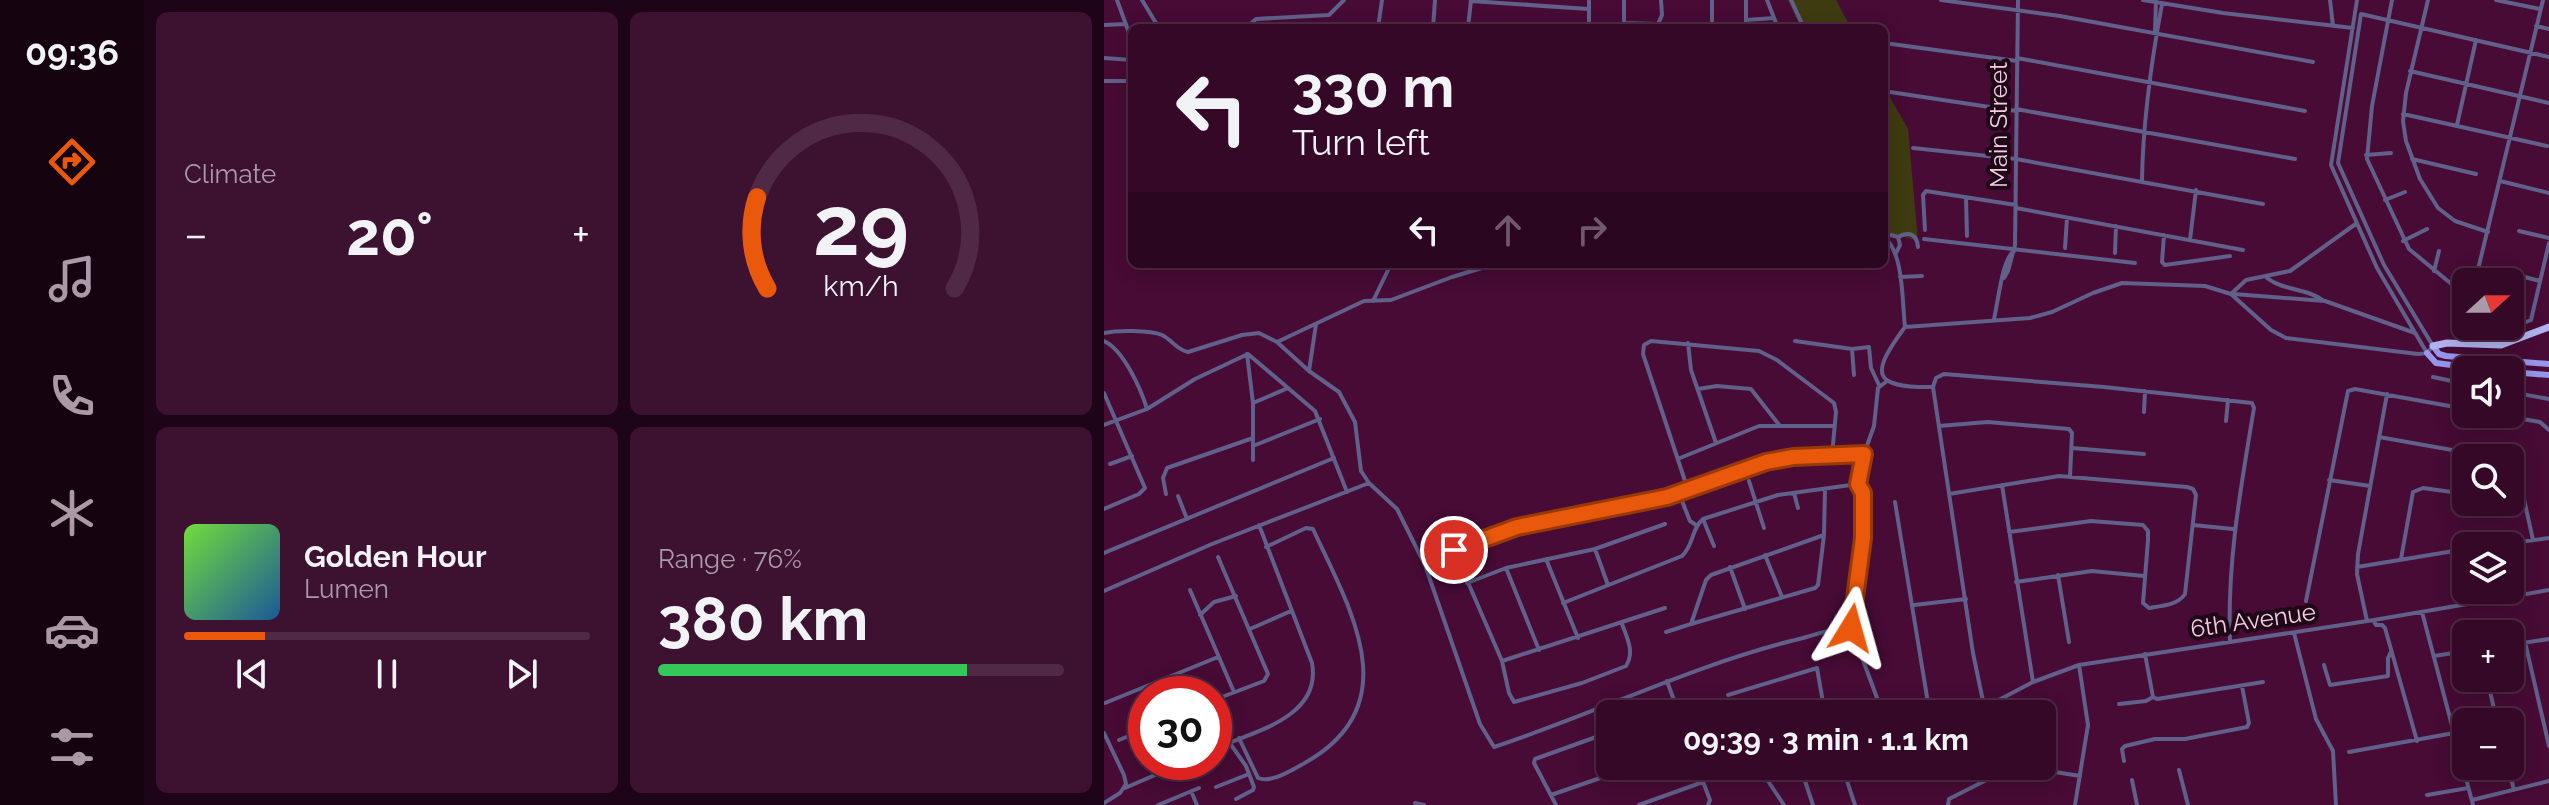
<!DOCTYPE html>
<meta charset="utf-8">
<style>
body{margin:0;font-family:Raleway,sans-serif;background:#3d1130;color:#f1f3f6;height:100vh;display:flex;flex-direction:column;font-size:30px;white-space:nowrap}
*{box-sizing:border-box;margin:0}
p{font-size:26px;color:#aa9aa8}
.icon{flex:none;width:44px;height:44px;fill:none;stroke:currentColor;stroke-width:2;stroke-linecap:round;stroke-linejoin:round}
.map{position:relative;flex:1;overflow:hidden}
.details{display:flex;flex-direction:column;gap:12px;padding:12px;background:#1d0416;width:960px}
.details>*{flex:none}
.hud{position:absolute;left:24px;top:24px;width:760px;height:244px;border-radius:12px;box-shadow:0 4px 20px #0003,0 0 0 2px #4f2945;background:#350828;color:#f1f3f6;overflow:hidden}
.needle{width:52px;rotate:69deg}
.fabs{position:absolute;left:1348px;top:268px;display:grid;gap:16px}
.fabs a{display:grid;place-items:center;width:72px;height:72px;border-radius:12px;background:#350828;box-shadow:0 4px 20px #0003,0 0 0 2px #4f2945;font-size:40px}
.speed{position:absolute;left:24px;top:676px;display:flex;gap:16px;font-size:40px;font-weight:700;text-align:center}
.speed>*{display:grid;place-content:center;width:104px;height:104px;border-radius:50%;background:#350828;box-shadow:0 4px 20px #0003,0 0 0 2px #4f2945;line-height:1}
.speed .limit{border:12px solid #d22;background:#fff;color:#111}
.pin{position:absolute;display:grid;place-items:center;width:68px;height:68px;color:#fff;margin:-34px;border:4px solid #fff;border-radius:50%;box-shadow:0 2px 8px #0007}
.me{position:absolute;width:88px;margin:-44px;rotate:8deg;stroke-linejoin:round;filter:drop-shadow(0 0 6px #0008)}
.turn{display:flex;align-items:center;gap:28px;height:168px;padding:0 32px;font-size:36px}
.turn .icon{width:104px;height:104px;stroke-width:2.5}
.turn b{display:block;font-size:56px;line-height:68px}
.lanes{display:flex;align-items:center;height:76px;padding:0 32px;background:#0003;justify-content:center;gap:40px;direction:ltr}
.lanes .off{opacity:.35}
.big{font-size:60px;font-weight:700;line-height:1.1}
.details .widget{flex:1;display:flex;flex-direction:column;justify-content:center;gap:12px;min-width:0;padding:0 28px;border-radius:12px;background:#3d1130}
.details .dial{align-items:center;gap:0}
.dial svg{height:208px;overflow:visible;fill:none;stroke:#4f2945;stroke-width:7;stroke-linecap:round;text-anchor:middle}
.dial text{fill:#f1f3f6;stroke:none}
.song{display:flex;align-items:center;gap:24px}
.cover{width:96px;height:96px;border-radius:12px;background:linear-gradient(135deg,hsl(100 70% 55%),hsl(210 70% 35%))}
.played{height:8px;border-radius:4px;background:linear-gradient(90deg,#ea580c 20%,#4f2945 20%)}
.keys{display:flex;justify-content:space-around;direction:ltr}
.heat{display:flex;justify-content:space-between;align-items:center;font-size:44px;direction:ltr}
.charge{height:12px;border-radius:6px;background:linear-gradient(90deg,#34c759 76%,#4f2945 0)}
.details .tiles{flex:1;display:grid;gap:12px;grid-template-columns:repeat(2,1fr)}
.trip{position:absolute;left:492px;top:700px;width:460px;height:80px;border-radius:12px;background:#350828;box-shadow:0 4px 20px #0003,0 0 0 2px #4f2945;font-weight:700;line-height:80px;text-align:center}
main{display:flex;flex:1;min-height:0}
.tabs{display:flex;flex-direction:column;width:144px;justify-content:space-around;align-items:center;background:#150310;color:#aa9aa8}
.tabs .icon{width:56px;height:56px}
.tabs .on{color:#ea580c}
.tabs b{font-size:36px;color:#f1f3f6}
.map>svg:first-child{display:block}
.green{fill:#3f3b10}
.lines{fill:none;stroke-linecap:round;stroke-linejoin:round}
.minor{stroke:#60608a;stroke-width:4}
.major{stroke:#9796ec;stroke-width:6}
.highway{stroke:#b1b3f0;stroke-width:7}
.route-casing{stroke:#983908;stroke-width:20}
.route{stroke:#ea580c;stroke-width:14}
.labels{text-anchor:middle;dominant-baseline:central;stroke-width:8;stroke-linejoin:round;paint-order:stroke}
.street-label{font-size:24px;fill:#f3cee3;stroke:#1f0717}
</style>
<main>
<nav class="tabs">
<b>09:36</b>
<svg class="icon on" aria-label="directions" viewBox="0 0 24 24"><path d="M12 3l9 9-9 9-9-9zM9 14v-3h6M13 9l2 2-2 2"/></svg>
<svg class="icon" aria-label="music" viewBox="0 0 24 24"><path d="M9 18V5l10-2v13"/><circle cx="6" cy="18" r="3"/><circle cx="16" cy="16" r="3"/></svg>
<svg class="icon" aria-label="phone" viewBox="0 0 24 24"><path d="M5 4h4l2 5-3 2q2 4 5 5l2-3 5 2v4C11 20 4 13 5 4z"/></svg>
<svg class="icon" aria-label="climate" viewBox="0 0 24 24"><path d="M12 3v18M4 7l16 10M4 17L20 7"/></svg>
<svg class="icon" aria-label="car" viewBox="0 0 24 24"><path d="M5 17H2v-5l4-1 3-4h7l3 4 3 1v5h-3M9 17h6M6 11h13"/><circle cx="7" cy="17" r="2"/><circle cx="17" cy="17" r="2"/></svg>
<svg class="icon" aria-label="filters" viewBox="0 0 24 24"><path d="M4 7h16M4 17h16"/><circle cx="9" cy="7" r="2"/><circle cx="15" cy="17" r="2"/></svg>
</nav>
<section class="details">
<div class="tiles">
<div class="widget"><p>Climate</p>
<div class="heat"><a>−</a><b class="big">20°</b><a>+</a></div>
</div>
<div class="widget dial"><svg viewBox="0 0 100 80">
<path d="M14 69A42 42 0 1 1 86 69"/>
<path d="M14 69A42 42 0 0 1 10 34" stroke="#ea580c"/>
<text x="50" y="56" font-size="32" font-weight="700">29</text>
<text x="50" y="72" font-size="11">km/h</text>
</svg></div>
<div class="widget">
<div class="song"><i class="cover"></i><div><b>Golden Hour</b><p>Lumen</p></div></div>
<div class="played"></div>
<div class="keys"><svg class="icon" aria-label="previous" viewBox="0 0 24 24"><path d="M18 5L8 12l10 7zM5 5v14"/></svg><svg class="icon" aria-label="pause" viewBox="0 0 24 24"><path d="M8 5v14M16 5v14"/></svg><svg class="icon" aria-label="next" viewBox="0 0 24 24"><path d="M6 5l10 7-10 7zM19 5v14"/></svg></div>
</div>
<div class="widget"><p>Range · 76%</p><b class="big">380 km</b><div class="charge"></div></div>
</div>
</section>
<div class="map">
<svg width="1445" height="805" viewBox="0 0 1445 805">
<rect width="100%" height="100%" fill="#470b35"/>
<path class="green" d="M684,0H732L747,28H697Z
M780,87L804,129L814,241L780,231Z"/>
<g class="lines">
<path class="minor" d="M13,0L28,41
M38,0L55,28
M485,0V28
M608,0V28
M663,0L674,28
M687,0L700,28
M837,0L956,16L1209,62
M1039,0L1119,13L1249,28
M1226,0L1229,26
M1253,0L1227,165L1273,268L1323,353
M1288,0L1268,106L1263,159L1305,249L1362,296
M1324,0L1302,93L1299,121L1302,141L1316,179L1334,208L1351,221L1384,232
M1392,0L1436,9
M367,1L484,9
M642,20L670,18
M520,23L554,24L558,15L557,0
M0,25L22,24
M1432,26L1445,29
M142,28L152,19L225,15L240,0
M274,28L278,0
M329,28L331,0
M364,28L367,0
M520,28V0
M642,28V0
M1051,32L1052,1
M780,43L913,61
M0,58L28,60
M913,58L1201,111
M1306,71L1445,103
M0,81H28
M786,92L912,111
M912,109L1191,159
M1299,114L1443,146
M1353,125L1372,40
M809,148L912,159L1159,204
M1262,155L1287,153
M1308,159L1372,174
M1038,180C1039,120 1047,63 1058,4
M1396,181L1445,193
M862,197L863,236
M1281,200L1301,192
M912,208L1139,250
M821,230L819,195L822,191L912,205
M1415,231L1445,238
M1060,235L1058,262L1061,265L1126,256
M780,237C800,253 798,301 801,327C767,373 766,388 829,387
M780,237L787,235L794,237C805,231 813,234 814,247
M820,239L1031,263
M1086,240L1092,190
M1299,241L1323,229
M961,248L963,218
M792,253L796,245L794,237
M1011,253L1012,226
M1330,271L1335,251
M1401,272L1436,281
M796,277L818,276
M900,278L904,271L911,245L914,0
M1163,278C1180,291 1203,288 1220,301
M1371,282L1439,0
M1127,294L1167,330L1182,338L1314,354L1323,353L1329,346L1280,265L1234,163L1257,14L1445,57
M1130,294L1221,301L1311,333
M269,301L287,264
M1406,318L1422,322L1427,320L1445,243
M890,319C894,303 898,259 910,251
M801,327L926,318L948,312L989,293L1018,283L1101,286L1127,294L1142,280L1186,271L1253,223
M0,333C13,330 46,330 58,335C68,340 73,350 84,352L138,335L155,333L173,342L205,371L235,392L251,422L257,471L265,483L293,509L321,565L376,724L390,747C490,714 585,667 687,641C706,637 729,627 747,628
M0,341C19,349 37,389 43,409
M691,341L748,349L765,347L767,368L775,385
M173,342L260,301L287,300L348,277L391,264
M584,343L587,370L612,443
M748,349L750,375
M143,354L149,403V460
M205,371L212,324
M1329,377L1362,384
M594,389L613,386L647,389L676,426
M1406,392L1445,399
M0,393L41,488L35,494L0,509
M149,403L184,388
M1040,412L1041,391
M1390,414L1436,422L1445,430
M1122,421L1124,400
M0,425L43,409L91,379L144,354L211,411L243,492
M835,426L884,422L965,429L968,433L966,477
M1275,437L1393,458
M149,446L216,419
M968,448L1040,454
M576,458L655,426H731
M1406,461L1414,472L1429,540
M6,464L28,456
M1225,480L1266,486
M645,481L660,528
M754,484L759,493V538L747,628L779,714
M898,485L929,682
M584,490L539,354L540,345L547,341L655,351L673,360L730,403L732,412L728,455
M690,493L694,508
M62,494L59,478L63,468L149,438
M845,494L955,476L1083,487L1089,489L1092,495L1081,594C1074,605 1058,606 1045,608L1039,603L1044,540V531L1039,525L987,521L905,532
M74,496L83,519
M578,501L586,521L592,525
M791,502L824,703
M599,519L610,546
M1089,525L1129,529
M720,535L607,575L602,580L587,624L711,588L714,585L720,535L721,490
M1385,546L1445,538
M491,549L504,585
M350,550L398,661L561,608
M0,553L230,458
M661,555L678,597
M442,559L474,638
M1297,559L1309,492L1319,488L1362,494
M321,565L350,550L413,527L563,497L662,462L689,457L760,454L770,426L774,388L783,381
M626,567L641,609
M1253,567L1362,549
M402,568L435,650
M954,575L965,642
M912,582L988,571L1040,576
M363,583L402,568L491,549L561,524
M86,590L130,692
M0,591L108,544L265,483
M1202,601L1244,391L1251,389L1362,409
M459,603L578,556C590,545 587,529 599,519L674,495L754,484L760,454
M810,605L862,599
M1318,612L1369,805
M96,615L110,602L132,596
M1263,621L1253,574L1254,554L1283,394
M1270,621L1272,625H1278L1281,628L1313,741
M146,629L187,611
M562,632L587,624
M1190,633L1212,719L1229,751L1232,805
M1421,642L1445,746
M1406,645L1445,639
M1041,654L1049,697
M1330,656L1362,651
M398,661L405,693L410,702L478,683L522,666C531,652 523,638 518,624
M1220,665L1226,685L1284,676V658L1287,652
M1383,678L1393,722
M563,681L575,714
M624,695L713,668L721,714
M110,700L160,681L164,674L114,557
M1,703L114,657
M1015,704L1042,701L1049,697L1053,699L1159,682
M880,706L869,653L829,387L832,378L840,374L1000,387L1148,403L1150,408C1137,486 1123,562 1126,641
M556,714L573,708
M868,714L929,682L975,665L1270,620L1445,590
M0,733L20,775L22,784L16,793L0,803
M135,738L154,778C167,784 192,768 204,761C304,703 245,607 209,529L202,528L162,547
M15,740L42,729
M125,742L142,766L150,787L149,790L132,799
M110,749C148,732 218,718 208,663L155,525
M1245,752L1350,733
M1020,761L1018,749L1021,746L1051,739H1081L1143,727L1145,723L1138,686
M593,766L606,800L604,805
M696,766L709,805
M738,766L751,805
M1404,766L1410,790
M656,769L680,805
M1075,770L1084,805
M1028,780L1033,805
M112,787L145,774
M21,788L81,762
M87,791L93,805
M447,795L531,766
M1323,795L1364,788
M1368,800L1445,781
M311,803L320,805
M54,805L95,788
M452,805L430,763L431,759L506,732
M535,805L599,782
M844,805L845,799L906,768H927L976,776
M971,805L984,725L975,665"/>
<path class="major" d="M1329,346L1335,354L1342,356L1445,364
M1323,353L1332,363L1387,370
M1406,372L1445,375"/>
<path class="highway" d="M1329,346L1343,343L1397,345L1445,327"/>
</g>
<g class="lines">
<g class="route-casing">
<path id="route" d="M350,550L413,527L563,497L662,462L689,457L760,454L754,484L759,493V538L747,628"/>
</g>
<use href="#route" class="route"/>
</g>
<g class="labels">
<g class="street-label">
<text transform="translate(894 125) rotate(-90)">Main Street</text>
<text transform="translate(1149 620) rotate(-8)">6th Avenue</text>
</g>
</g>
</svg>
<div class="fabs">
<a><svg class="needle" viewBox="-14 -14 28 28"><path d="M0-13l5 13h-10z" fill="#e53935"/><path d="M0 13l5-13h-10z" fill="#aa9aa8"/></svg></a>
<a><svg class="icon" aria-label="sound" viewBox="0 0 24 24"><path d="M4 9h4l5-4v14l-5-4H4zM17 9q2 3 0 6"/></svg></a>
<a><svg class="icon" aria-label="search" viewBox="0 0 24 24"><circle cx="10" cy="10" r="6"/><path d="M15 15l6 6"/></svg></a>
<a><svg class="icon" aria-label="layers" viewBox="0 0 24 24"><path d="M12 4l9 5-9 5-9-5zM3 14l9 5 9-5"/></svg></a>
<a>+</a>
<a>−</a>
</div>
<div class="speed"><div class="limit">30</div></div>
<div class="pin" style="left:350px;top:550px;background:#d93025"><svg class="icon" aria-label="arrive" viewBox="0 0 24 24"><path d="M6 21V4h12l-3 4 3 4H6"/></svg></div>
<svg class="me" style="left:747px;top:628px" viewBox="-20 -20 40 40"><path d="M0-17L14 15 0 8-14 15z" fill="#ea580c" stroke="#fff" stroke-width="4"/></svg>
<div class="trip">09:39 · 3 min · 1.1 km</div>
<div class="hud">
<div class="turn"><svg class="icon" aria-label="left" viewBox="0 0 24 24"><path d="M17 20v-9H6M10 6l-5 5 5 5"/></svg><div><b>330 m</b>Turn left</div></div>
<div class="lanes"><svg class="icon" aria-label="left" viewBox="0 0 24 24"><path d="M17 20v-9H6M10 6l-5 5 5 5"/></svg><svg class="icon off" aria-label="ahead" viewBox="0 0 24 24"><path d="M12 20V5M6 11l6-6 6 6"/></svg><svg class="icon off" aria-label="right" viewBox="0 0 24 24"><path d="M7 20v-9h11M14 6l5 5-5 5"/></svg></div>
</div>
</div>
</main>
